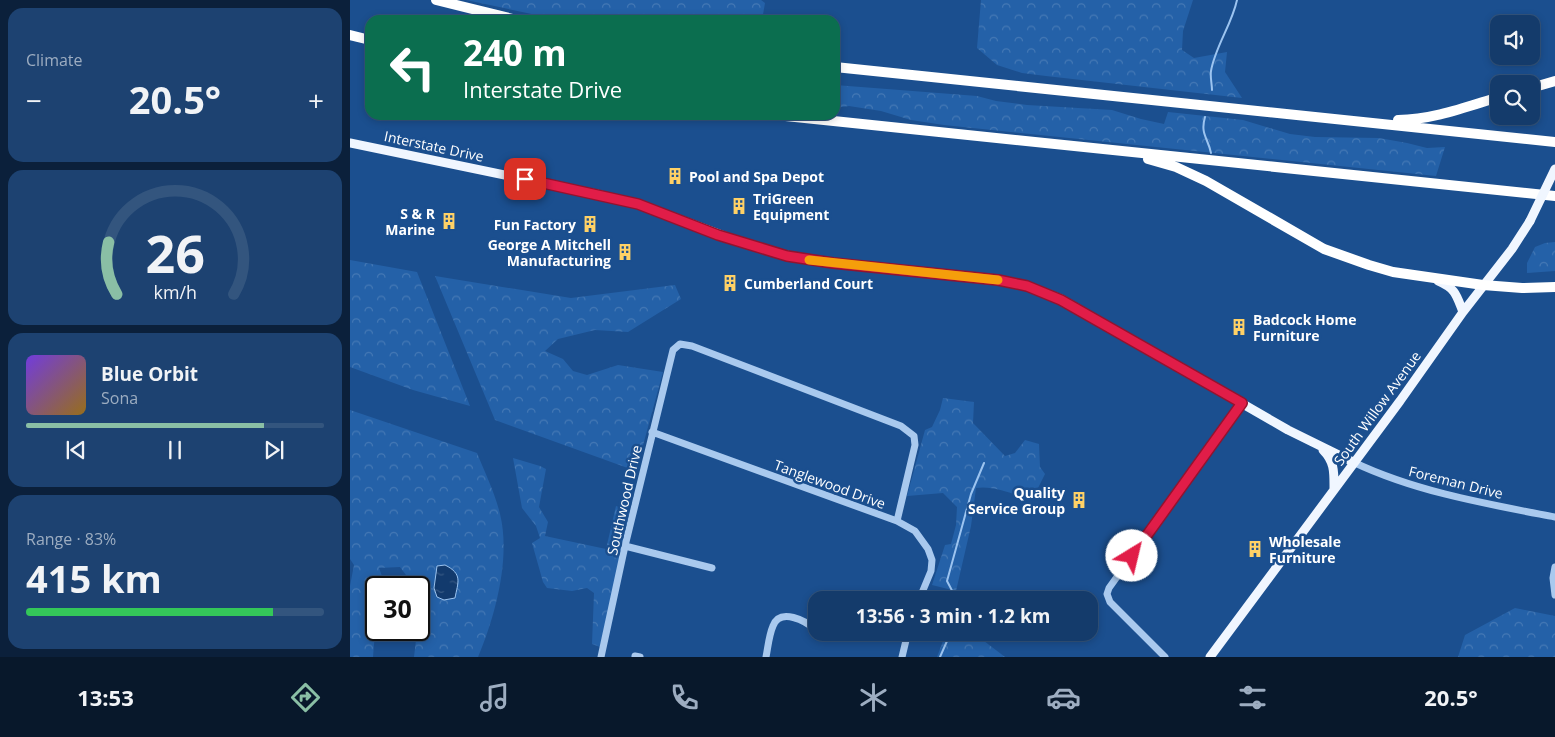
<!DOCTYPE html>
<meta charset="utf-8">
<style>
body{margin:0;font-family:"Open Sans",sans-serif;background:#1d4271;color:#f1f3f6;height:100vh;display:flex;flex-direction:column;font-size:19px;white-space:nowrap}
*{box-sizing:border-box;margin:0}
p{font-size:16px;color:#9dadc1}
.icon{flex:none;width:28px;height:28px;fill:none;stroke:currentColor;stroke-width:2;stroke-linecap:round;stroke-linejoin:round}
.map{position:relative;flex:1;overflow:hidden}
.details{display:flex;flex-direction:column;gap:8px;padding:8px;background:#0b203b;width:350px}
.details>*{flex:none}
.top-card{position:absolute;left:15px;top:15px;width:475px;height:105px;border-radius:15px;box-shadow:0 2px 8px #0003,0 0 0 1px #33557e;background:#0b6e4f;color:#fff;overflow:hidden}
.buttons{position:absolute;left:1140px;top:15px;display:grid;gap:10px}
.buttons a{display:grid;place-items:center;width:50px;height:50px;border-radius:10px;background:#143b6b;box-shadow:0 2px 8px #0003,0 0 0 1px #33557e;font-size:25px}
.speed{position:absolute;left:15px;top:576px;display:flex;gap:10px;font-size:25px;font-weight:700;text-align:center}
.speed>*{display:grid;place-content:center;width:65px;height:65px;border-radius:50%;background:#143b6b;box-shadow:0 2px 8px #0003,0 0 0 1px #33557e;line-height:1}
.speed .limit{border:2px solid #111;border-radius:8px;background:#fff;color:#111}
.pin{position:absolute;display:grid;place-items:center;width:42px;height:42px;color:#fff;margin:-21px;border-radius:10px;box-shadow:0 2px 8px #0006}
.me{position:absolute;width:55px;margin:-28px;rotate:36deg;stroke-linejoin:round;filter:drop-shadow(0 0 4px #0008)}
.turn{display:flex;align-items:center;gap:18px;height:105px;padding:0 15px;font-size:22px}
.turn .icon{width:65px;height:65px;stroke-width:2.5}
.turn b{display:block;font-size:35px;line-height:42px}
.big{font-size:38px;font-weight:700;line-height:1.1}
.details .widget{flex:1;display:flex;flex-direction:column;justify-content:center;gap:8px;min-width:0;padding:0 18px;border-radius:15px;background:#1d4271}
.details .dial{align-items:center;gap:0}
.dial svg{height:130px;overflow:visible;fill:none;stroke:#33557e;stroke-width:7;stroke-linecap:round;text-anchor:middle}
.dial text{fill:#f1f3f6;stroke:none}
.song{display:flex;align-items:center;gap:15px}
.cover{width:60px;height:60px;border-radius:8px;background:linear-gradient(135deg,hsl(260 70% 55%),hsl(40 70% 35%))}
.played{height:5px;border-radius:2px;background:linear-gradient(90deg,#8abfa5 80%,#33557e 80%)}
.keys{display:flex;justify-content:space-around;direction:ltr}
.heat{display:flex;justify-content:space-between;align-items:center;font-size:28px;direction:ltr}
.charge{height:8px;border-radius:4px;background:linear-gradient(90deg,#34c759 83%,#33557e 0)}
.trip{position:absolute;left:458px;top:591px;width:290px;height:50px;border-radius:15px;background:#143b6b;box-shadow:0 2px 8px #0003,0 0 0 1px #33557e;font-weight:700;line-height:50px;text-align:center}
.dock{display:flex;height:80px;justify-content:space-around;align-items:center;background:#08182b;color:#9dadc1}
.dock .icon{width:35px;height:35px}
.dock .active{color:#8abfa5}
.dock b{font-size:22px;color:#f1f3f6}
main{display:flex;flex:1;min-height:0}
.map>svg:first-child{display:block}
.forest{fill:url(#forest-crowns)}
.water{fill:url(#water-ripples);stroke:#9cc4f0}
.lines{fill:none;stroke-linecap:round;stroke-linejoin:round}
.stream{stroke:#9cc4f0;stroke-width:2}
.minor{stroke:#a9c9ee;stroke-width:7}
.major{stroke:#f0f6ff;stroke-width:9}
.highway{stroke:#fff;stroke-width:10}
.major-bridge{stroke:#f0f6ff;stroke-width:9}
.route-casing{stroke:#92132f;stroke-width:12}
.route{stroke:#e11d48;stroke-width:9}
.slow{stroke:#f59e0b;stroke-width:9}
.labels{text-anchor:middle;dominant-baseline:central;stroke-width:5;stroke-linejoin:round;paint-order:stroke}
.street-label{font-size:14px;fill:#fff;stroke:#1b4f8f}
.poi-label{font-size:14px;font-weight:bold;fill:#fff;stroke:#1b4f8f;text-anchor:start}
</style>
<main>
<section class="details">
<div class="widget"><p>Climate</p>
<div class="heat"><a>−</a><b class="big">20.5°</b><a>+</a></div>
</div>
<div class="widget dial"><svg viewBox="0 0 100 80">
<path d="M14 69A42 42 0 1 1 86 69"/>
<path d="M14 69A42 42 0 0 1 9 37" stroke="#8abfa5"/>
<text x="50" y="56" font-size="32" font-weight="700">26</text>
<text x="50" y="72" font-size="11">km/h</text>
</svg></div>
<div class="widget">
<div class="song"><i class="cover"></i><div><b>Blue Orbit</b><p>Sona</p></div></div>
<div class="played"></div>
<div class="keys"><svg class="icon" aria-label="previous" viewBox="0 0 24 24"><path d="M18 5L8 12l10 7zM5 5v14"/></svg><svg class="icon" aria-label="pause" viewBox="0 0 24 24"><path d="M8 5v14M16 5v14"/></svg><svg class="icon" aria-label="next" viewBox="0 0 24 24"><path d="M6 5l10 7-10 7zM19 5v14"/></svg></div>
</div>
<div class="widget"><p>Range · 83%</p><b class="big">415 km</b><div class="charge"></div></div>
</section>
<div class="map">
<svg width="1205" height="657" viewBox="0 0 1205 657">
<defs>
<pattern id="forest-crowns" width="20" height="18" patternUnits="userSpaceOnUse" patternTransform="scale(1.25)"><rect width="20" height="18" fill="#2461a8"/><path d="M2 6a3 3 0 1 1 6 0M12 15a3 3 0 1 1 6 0" fill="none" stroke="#4579b5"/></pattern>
<pattern id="water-ripples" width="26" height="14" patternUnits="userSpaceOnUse" patternTransform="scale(1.25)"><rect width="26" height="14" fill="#123a6d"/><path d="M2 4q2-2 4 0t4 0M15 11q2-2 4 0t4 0" fill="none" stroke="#365883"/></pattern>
</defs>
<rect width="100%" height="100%" fill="#1b4f8f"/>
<path class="forest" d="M116,0H411L415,3L412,20H210Z
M631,0H843L833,31L832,50L844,58L877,52L875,72L892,98L696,76L672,73L647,65L627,48Z
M485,85L627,96L646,101L677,105L762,110L791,119L814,124L818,112L893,120L940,134L965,137L1029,138L1057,143L1077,148L1095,147L1086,176L594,125L561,120L531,111L499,106L485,108Z
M1205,242V271L1177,273V263L1185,247L1195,243Z
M0,260L67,272L120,406L63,390L0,367Z
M85,276L221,298L325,285L331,299L278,332L245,330L208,339L195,351L213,359L223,371L237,375L268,365L313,372L286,471L145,420Z
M593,398L624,402L623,423L655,456L665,453L675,440L689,444L690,467L695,474L682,500C665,495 644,485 626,488L621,526L606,591L582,585L595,545L601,544L606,525L607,507L593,493L557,496L575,430L582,427L590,410Z
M0,410L127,453C135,473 145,493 150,514C161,558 145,617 128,657H64L66,640L65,630H69C69,617 73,619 74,611C77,600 69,596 69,588L65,587L50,567L29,568L36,587L26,588V619L23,657H0V586L4,565L0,559Z
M163,458L190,466L196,469L189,507L198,522L195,536L256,549L266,506L280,511L250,647L242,644L244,593L237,588L222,591L197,588L193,582L182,543L190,538L186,526L172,508Z
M1165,608L1205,616V657H1108L1115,635Z
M596,633H627L634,641L655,657H587Z"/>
<path class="water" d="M95,565C113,574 108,582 105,598L94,600L87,597L84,588L87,566Z"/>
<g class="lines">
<path class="stream" d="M862,90C862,84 860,77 861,71C865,47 882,24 887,0
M855,117C850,134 858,138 861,153
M607,600L597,581L621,494L634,463
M590,657L601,632"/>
<path class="minor" d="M1003,462C1066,492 1137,504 1205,517
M547,521L565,531L578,549L582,560L581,571L569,600
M275,546L362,568
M1205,567L1203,578L1205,595
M285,656L290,657
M251,657L275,546L323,350L330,344L342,346L551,426L564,436L565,445L547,521L302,432
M416,657C418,647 419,635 423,626C430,607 456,621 466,630
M552,657L558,632
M815,657L760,602L757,594L759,588L892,403"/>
<path class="major" d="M0,143L251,195L288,204L396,244L452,259L648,280L677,286L711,299L938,430L1003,462
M1088,281C1106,289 1106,294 1113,312
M973,450C985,462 984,473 984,490
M860,657L1050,401L1113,312L1162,249L1180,221"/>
<path class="highway" d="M86,0L167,20
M0,35L20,40
M485,67L1205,142
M1181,88L1205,81
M426,115L1205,196
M1048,120C1082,120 1116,107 1149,97
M798,159L826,167L856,181L974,249L1019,265L1043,272L1133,285L1172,288L1205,287"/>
<path class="major-bridge" d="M1180,221L1205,169"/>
</g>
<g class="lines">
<g class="route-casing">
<path id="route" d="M175,179L288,204L368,235L437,256L483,263L648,280L677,286L711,300L892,403L782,556"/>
</g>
<use href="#route" class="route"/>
<path class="slow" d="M459,260L648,280"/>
</g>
<defs>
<g id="building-bare" transform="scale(1.35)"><path d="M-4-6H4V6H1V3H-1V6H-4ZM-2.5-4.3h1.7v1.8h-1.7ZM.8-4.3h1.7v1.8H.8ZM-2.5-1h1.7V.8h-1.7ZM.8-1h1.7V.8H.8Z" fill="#ffd166" stroke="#1b4f8f" stroke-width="2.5" paint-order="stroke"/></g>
</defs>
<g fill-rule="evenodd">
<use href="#building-bare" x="325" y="176"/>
<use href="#building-bare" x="389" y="206"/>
<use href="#building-bare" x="99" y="221"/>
<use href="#building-bare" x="240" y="224"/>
<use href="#building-bare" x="275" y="252"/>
<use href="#building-bare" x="380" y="283"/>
<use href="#building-bare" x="889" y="327"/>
<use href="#building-bare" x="729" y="500"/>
<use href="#building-bare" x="905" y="549"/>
</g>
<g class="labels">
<g class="street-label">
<text transform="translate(84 146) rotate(12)">Interstate Drive</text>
<text transform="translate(1027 408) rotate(-54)">South Willow Avenue</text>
<text transform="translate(1106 482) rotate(14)">Foreman Drive</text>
<text transform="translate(480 484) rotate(20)">Tanglewood Drive</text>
<text transform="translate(274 500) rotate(-77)">Southwood Drive</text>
</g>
<g class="poi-label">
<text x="339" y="176">Pool and Spa Depot</text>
<text x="403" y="198">TriGreen<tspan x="403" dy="16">Equipment</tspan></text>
<text x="85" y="213" text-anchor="end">S &amp; R<tspan x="85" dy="16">Marine</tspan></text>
<text x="226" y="224" text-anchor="end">Fun Factory</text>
<text x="261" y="244" text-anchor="end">George A Mitchell<tspan x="261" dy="16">Manufacturing</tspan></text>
<text x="394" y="283">Cumberland Court</text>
<text x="903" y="319">Badcock Home<tspan x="903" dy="16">Furniture</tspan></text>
<text x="715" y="492" text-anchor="end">Quality<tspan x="715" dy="16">Service Group</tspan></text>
<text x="919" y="541">Wholesale<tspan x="919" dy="16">Furniture</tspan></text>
</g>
</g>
</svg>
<div class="buttons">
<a><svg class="icon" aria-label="sound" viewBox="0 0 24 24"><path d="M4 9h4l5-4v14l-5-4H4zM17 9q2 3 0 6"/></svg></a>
<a><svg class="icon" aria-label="search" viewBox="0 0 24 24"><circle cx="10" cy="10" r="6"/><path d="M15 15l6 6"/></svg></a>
</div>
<div class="speed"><div class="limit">30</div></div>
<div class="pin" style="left:175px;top:179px;background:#d93025"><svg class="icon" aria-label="arrive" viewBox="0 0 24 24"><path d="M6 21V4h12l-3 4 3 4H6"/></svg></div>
<svg class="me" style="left:782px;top:556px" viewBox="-20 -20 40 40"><circle r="19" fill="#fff"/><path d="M0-13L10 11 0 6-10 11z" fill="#e11d48"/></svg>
<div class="trip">13:56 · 3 min · 1.2 km</div>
<div class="top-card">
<div class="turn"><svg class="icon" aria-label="left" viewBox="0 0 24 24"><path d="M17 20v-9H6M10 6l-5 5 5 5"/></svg><div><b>240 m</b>Interstate Drive</div></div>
</div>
</div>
</main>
<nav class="dock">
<b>13:53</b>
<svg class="icon active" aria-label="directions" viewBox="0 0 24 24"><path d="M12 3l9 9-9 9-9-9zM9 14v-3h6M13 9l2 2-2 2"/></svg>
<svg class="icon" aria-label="music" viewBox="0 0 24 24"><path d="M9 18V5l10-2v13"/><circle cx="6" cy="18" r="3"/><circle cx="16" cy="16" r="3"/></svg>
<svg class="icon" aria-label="phone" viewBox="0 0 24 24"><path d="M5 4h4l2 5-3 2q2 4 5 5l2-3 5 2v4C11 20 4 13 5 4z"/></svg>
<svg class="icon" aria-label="climate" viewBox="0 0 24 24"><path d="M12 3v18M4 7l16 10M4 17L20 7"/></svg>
<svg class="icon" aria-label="car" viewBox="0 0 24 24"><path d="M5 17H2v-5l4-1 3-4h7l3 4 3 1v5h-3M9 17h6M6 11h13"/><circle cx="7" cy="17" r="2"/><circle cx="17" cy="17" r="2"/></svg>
<svg class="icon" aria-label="filters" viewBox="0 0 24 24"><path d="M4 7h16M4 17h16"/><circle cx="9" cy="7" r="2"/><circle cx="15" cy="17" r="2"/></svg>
<b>20.5°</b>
</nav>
